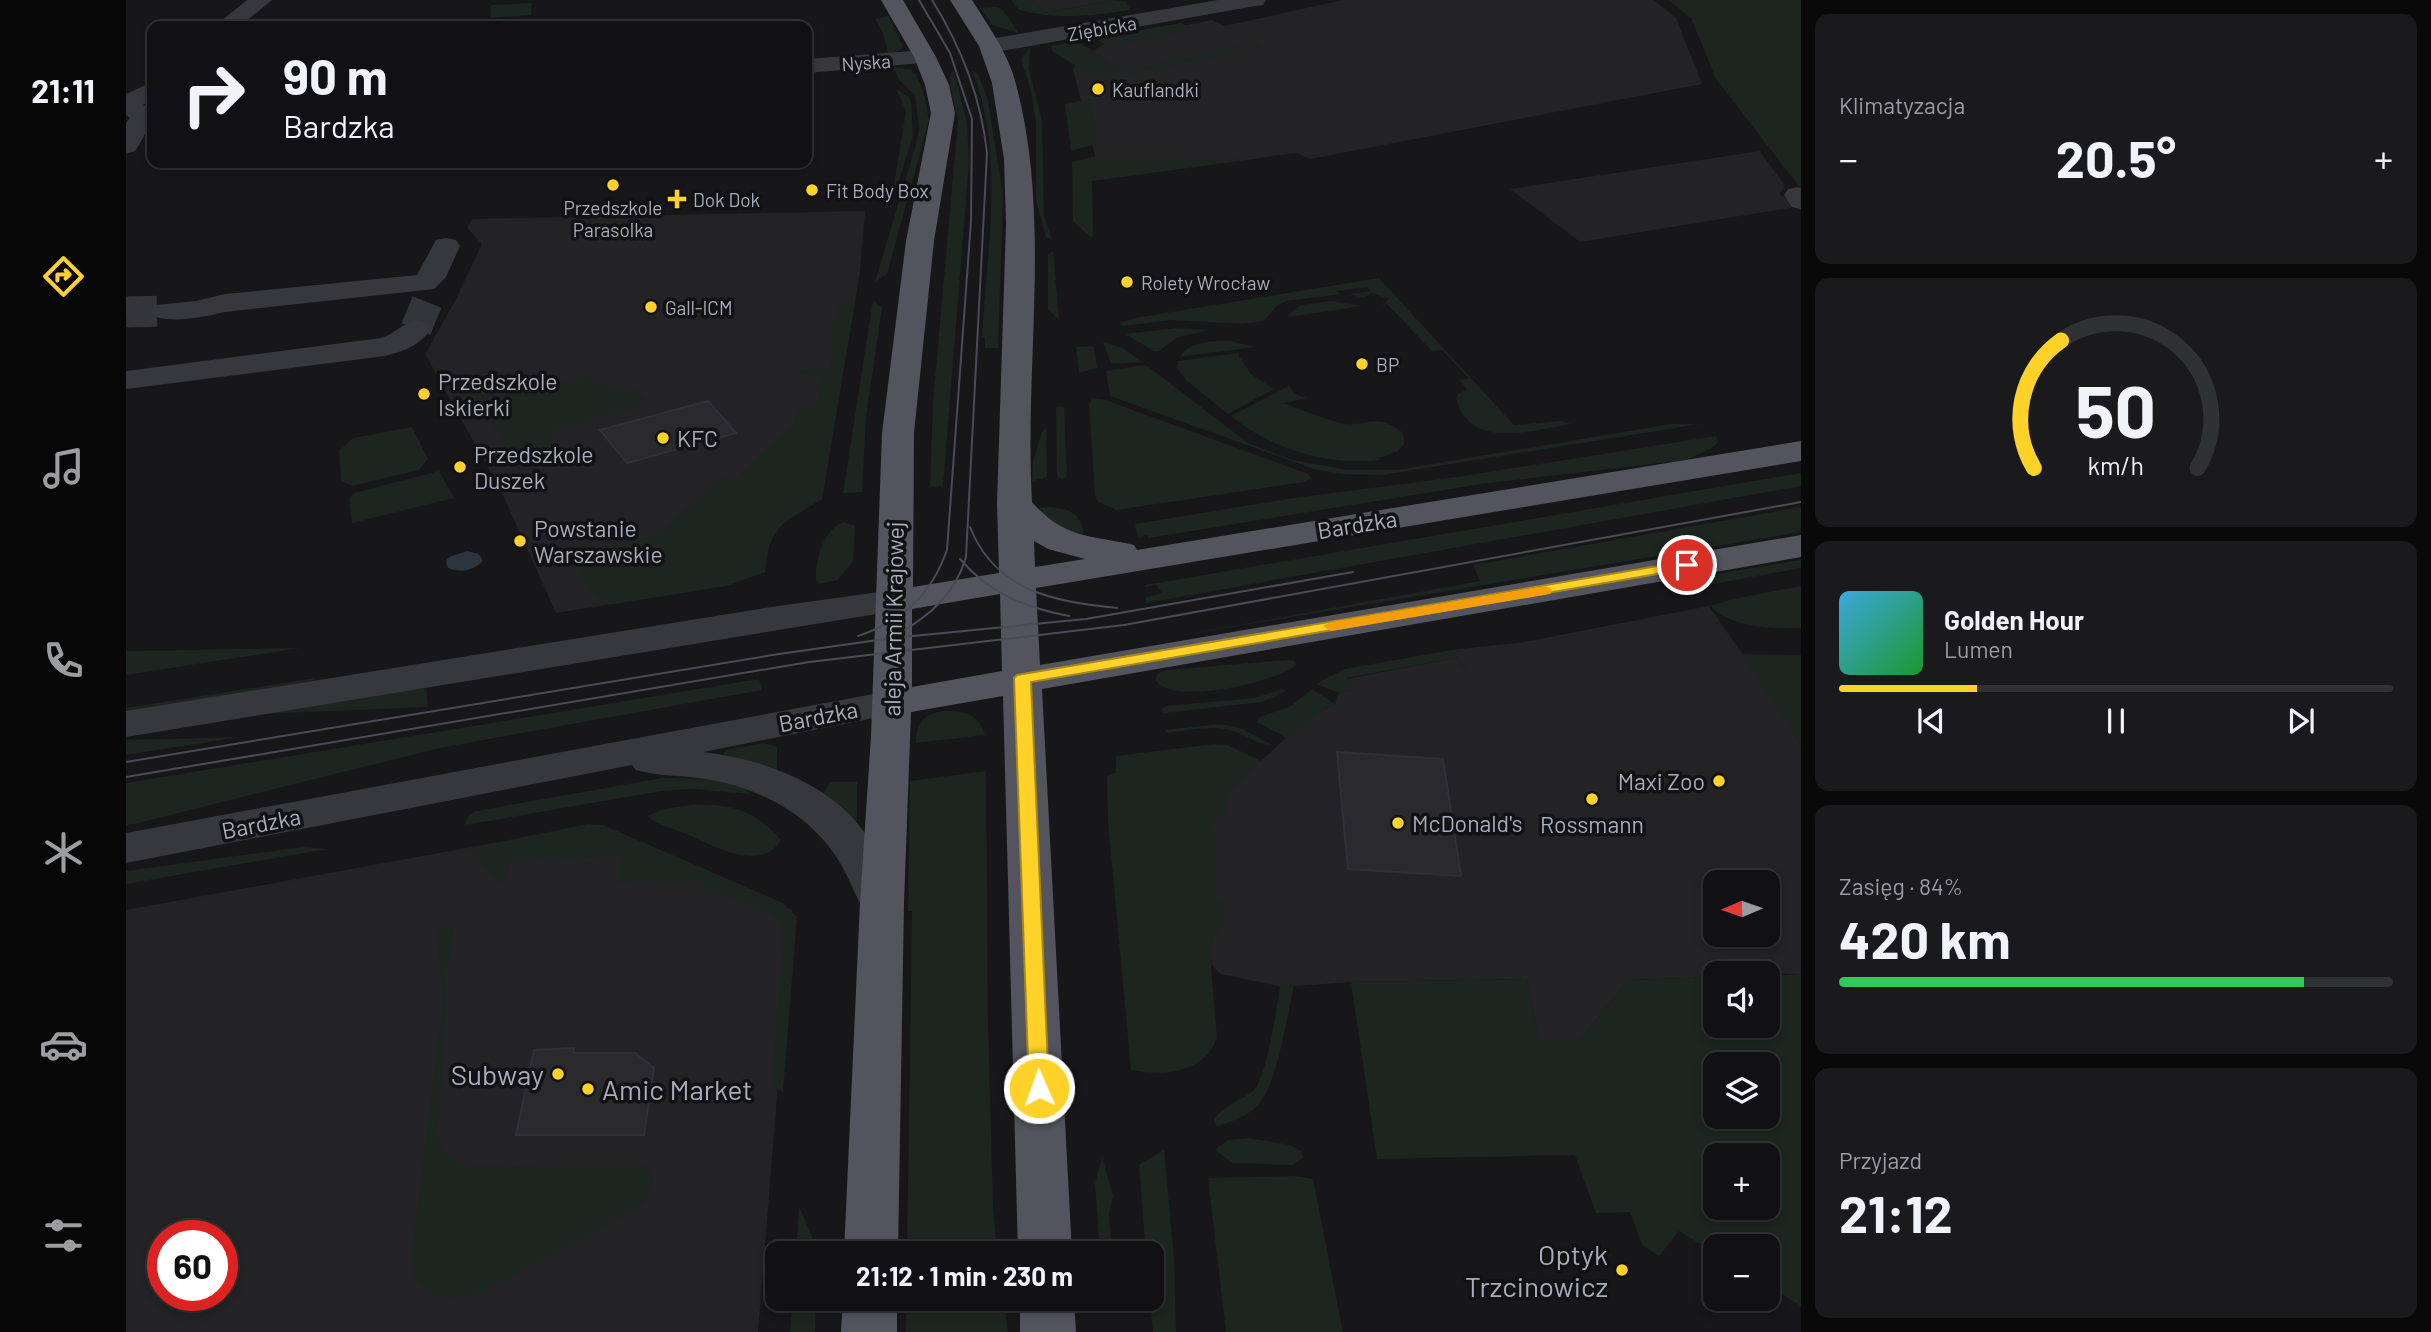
<!DOCTYPE html>
<html lang="pl">
<meta charset="utf-8">
<style>
body{margin:0;font-family:Barlow,sans-serif;background:#1a1a1c;color:#f1f3f6;height:100vh;display:flex;flex-direction:column;font-size:26px;white-space:nowrap}
*{box-sizing:border-box;margin:0}
p{font-size:23px;color:#9c9da0}
.icon{flex:none;width:38px;height:38px;fill:none;stroke:currentColor;stroke-width:2;stroke-linecap:round;stroke-linejoin:round}
.map{position:relative;flex:1;overflow:hidden}
.sheet{display:flex;flex-direction:column;gap:14px;padding:14px;background:#09090a;width:630px}
.sheet>*{flex:none}
.top-card{position:absolute;left:21px;top:21px;width:665px;height:147px;border-radius:14px;box-shadow:0 4px 10px #0003,0 0 0 2px #303133;background:#111113;color:#f1f3f6;overflow:hidden}
.needle{width:46px;rotate:268deg}
.fabs{position:absolute;left:1577px;top:870px;display:grid;gap:14px}
.fabs a{display:grid;place-items:center;width:77px;height:77px;border-radius:14px;background:#111113;box-shadow:0 4px 10px #0003,0 0 0 2px #303133;font-size:35px}
.speed{position:absolute;left:21px;top:1220px;display:flex;gap:14px;font-size:35px;font-weight:700;text-align:center}
.speed>*{display:grid;place-content:center;width:91px;height:91px;border-radius:50%;background:#111113;box-shadow:0 4px 10px #0003,0 0 0 2px #303133;line-height:1}
.speed .limit{border:10px solid #d22;background:#fff;color:#111}
.pin{position:absolute;display:grid;place-items:center;width:60px;height:60px;color:#fff;margin:-30px;border:4px solid #fff;border-radius:50%;box-shadow:0 2px 7px #0007}
.me{position:absolute;width:77px;margin:-38px;rotate:358deg;stroke-linejoin:round;filter:drop-shadow(0 0 5px #0008)}
.turn{display:flex;align-items:center;gap:24px;height:147px;padding:0 21px;font-size:32px}
.turn .icon{width:91px;height:91px;stroke-width:2.5}
.turn b{display:block;font-size:49px;line-height:60px}
.big{font-size:52px;font-weight:700;line-height:1.1}
.sheet .card{flex:1;display:flex;flex-direction:column;justify-content:center;gap:10px;min-width:0;padding:0 24px;border-radius:14px;background:#1a1a1c}
.sheet .dial{align-items:center;gap:0}
.dial svg{height:182px;overflow:visible;fill:none;stroke:#303133;stroke-width:7;stroke-linecap:round;text-anchor:middle}
.dial text{fill:#f1f3f6;stroke:none}
.song{display:flex;align-items:center;gap:21px}
.cover{width:84px;height:84px;border-radius:10px;background:linear-gradient(135deg,hsl(200 70% 55%),hsl(130 70% 35%))}
.played{height:7px;border-radius:4px;background:linear-gradient(90deg,#ffd229 25%,#303133 25%)}
.keys{display:flex;justify-content:space-around;direction:ltr}
.heat{display:flex;justify-content:space-between;align-items:center;font-size:38px;direction:ltr}
.charge{height:10px;border-radius:5px;background:linear-gradient(90deg,#34c759 84%,#303133 0)}
.trip{position:absolute;left:639px;top:1241px;width:399px;height:70px;border-radius:14px;background:#111113;box-shadow:0 4px 10px #0003,0 0 0 2px #303133;font-weight:700;line-height:70px;text-align:center}
main{display:flex;flex:1;min-height:0}
.menu{display:flex;flex-direction:column;width:126px;justify-content:space-around;align-items:center;background:#070708;color:#9c9da0}
.menu .icon{width:49px;height:49px}
.menu .on{color:#ffd229}
.menu b{font-size:32px;color:#f1f3f6}
.map>svg:first-child{display:block}
.built{fill:#232326;fill-rule:evenodd}
.green{fill:#1c251f;fill-rule:evenodd}
.water{fill:#2c343e}
.building{fill:#2a2a2d;stroke:#313135;stroke-width:2}
.lines{fill:none;stroke-linecap:round;stroke-linejoin:round}
.minor-tunnel{stroke:#343539;stroke-width:31;stroke-dasharray:31 16;stroke-linecap:butt}
.minor{fill:#37383e;fill-rule:evenodd}
.major{fill:#53545e;fill-rule:evenodd}
.tram{stroke:#4a4b54;stroke-width:2}
.route{fill:#ffd229;stroke:#a6881b;stroke-width:2}
.slow{fill:#f59e0b}
.poi-dot{fill:#ffd229;stroke:#121214;stroke-width:2.5}
.labels{text-anchor:middle;dominant-baseline:central;stroke-width:7;stroke-linejoin:round;paint-order:stroke}
.far-street-label{font-size:19px;fill:#a8abba;stroke:#121214}
.far-poi-label{font-size:19px;fill:#a8abba;stroke:#121214;text-anchor:start}
.poi-label{font-size:23px;fill:#a8abba;stroke:#121214;text-anchor:start}
.street-label{font-size:23px;fill:#a8abba;stroke:#121214}
.near-poi-label{font-size:28px;fill:#a8abba;stroke:#121214;text-anchor:end}
</style>
<main>
<nav class="menu">
<b>21:11</b>
<svg class="icon on" aria-label="directions" viewBox="0 0 24 24"><path d="M12 3l9 9-9 9-9-9zM9 14v-3h6M13 9l2 2-2 2"/></svg>
<svg class="icon" aria-label="music" viewBox="0 0 24 24"><path d="M9 18V5l10-2v13"/><circle cx="6" cy="18" r="3"/><circle cx="16" cy="16" r="3"/></svg>
<svg class="icon" aria-label="phone" viewBox="0 0 24 24"><path d="M5 4h4l2 5-3 2q2 4 5 5l2-3 5 2v4C11 20 4 13 5 4z"/></svg>
<svg class="icon" aria-label="climate" viewBox="0 0 24 24"><path d="M12 3v18M4 7l16 10M4 17L20 7"/></svg>
<svg class="icon" aria-label="car" viewBox="0 0 24 24"><path d="M5 17H2v-5l4-1 3-4h7l3 4 3 1v5h-3M9 17h6M6 11h13"/><circle cx="7" cy="17" r="2"/><circle cx="17" cy="17" r="2"/></svg>
<svg class="icon" aria-label="filters" viewBox="0 0 24 24"><path d="M4 7h16M4 17h16"/><circle cx="9" cy="7" r="2"/><circle cx="15" cy="17" r="2"/></svg>
</nav>
<div class="map">
<svg width="1675" height="1332" viewBox="0 0 1675 1332">
<rect width="100%" height="100%" fill="#171719"/>
<path class="built" d="M908,0H989L918,13Z
M1217,0H1528L1550,18L1576,84L1184,159L1170,153L975,179L947,70L953,54L967,51L984,40L1086,20L1099,26Z
M1634,151L1659,186L1653,194L1670,204L1664,208L1454,242L1384,189Z
M739,211L734,271L696,499L657,523L642,545L639,572L600,586L430,613L375,491L299,354L329,301L356,244L341,228L346,219Z
M1583,606L1642,691L1675,745V974L1589,973V977L1503,980L1455,1039H1413L1401,979L1225,982L1157,987L1095,974L1085,964L1088,744L1101,745L1135,761L1172,727L1190,713L1209,704L1213,693L1227,690L1220,679L1329,658L1342,672L1326,650L1398,642ZM1589,882H1642V934H1589Z
M477,826L666,910L632,1332H0V910L455,827ZM37,1236H96V1295H37Z"/>
<path class="green" d="M885,0H908L919,13L989,0L1001,2L1004,10C966,16 931,20 893,10Z
M1542,0H1675V189L1590,79L1565,18Z
M406,3L405,15L364,18L365,5Z
M870,7L876,9L893,33L866,25L854,8Z
M762,16L777,46L774,50L762,54L757,33L749,19Z
M1055,23L1064,27L1058,31L986,45L976,43L968,38Z
M951,41L999,71L1130,43L1136,46L1021,71L968,77L926,51L925,46Z
M904,47L903,69L916,122L918,216L926,240L920,237L910,201V123L905,91L895,59Z
M767,67L784,69L790,75L797,90L803,120L761,274L749,282L791,141L793,129L789,95L774,81Z
M827,69L841,122L843,163L817,486L804,487L807,402L832,120L823,78Z
M846,70L853,76L862,100L877,196L872,348H859V337H856C861,249 879,154 846,70Z
M770,89L783,97L785,102L787,136L764,209L780,111Z
M965,99L970,140L967,145L945,151L939,104Z
M966,157L1136,158L966,181L967,236L964,237L947,221L946,162Z
M927,251L933,320L922,309V254Z
M1253,278L1388,425L1435,421L1445,424C1408,430 1344,451 1330,399L1332,394L1341,389L1333,380L1343,378L1316,350L1306,351L1261,304L1256,305L1263,299L1246,293L1237,298L1224,294L1245,291L1241,287L1211,291L1215,294L1160,301L1151,306L1138,321L1116,324L1047,320L996,326L993,323L1009,318Z
M730,298L695,497C659,525 644,520 639,572L600,586L487,604L464,590L452,570L455,562L468,553L534,534L594,478L608,481L668,423L673,405L688,406L694,397L691,391L696,375L673,374L680,369L705,368C709,347 698,299 730,298Z
M747,300L756,308L740,417L736,492L717,493Z
M1205,301L1237,306L1163,317L1161,315L1175,305Z
M1051,328L1083,330L1050,338L1033,351H1028L999,334Z
M1104,341L1130,347L1054,357C1063,341 1088,341 1104,341Z
M977,342L997,348L1016,362L985,364Z
M965,346L968,347L971,368L953,373L950,347Z
M1113,353V356L1125,374L1148,389L1102,414L1060,380L1051,368L1052,361Z
M1020,365L1122,443L1167,460L1222,470H1271L1545,424H1574L1256,475L1216,474L1188,469L984,396L980,371Z
M463,377L487,388L512,390L523,403L422,431L429,441L383,452L351,397V393L356,394L360,402Z
M1163,386L1169,394L1181,398L1157,403C1176,410 1195,418 1215,423C1239,429 1248,410 1277,433L1278,444L1272,451L1253,458L1254,460C1202,466 1145,449 1105,416Z
M966,398L977,399L1182,474L1186,478L1178,482L990,510L971,501L969,495L963,404Z
M933,406L938,407L941,476L936,479L931,477L930,407Z
M286,427L302,459L293,470L226,486L215,481L213,451L227,438Z
M920,428L921,477L906,481L907,461L917,429Z
M1590,436L1592,442L1586,448L1560,460L1355,484L1023,538L1021,535L1012,537L1009,524L1168,498L1331,477Z
M313,471L328,498L226,523L223,498L228,493Z
M1675,473V486L1020,603V597L1036,593L1030,585L1019,587V585Z
M918,507C941,508 954,510 958,534L931,529L913,511L914,508Z
M1675,507V532L1052,636L1354,581L1347,565Z
M717,522L729,526L727,561L712,580L694,584L690,580C689,561 697,530 717,522Z
M1675,560V568L1581,585L1587,576L1595,573Z
M1675,586V628C1646,629 1606,628 1584,606L1607,599Z
M174,648L0,675V651Z
M1326,650L1343,672L1341,673L1329,658L1221,678L1228,690L1213,693L1190,684L1218,669Z
M1616,654L1675,655V745Z
M1161,660L1169,661L1170,665C1150,683 1042,707 1029,679L1032,673L1041,670Z
M190,678L181,683L0,714V708Z
M633,679L636,690L313,748L0,826V783Z
M300,686L302,707L130,714Z
M1156,689L1160,691L1136,702L1038,713L1034,711L1040,706L1129,698Z
M1186,689L1209,704L1190,713L1161,738L1131,722L1134,717L1165,706Z
M817,711C837,711 853,713 859,735L790,743C790,724 797,714 817,711Z
M1095,724L1117,729L1146,745C1132,746 1118,733 1104,730C1085,725 1062,730 1043,733L1038,730Z
M115,737L0,755V740Z
M638,743L651,747V770L597,754L600,750Z
M1088,744L1101,745L1135,761L1101,793L1102,815H1088L1089,901L1097,903L1096,935L1087,936L1085,967L1091,1038C1078,1074 1037,1076 1005,1070L982,822L981,776L990,772V756Z
M860,771L862,1022L867,1206L871,1253H781L786,911H782V906L784,781Z
M536,778C556,778 613,778 624,794L568,789L536,791L339,825L342,816L350,811Z
M704,782H731V820L728,823L697,794Z
M566,805C605,803 629,810 655,840C634,874 587,845 560,834C548,829 531,825 521,816L538,809Z
M462,824L477,825L657,903L671,917L657,1092L648,1088L646,1081L658,935L651,919L643,912L572,883L492,882V856L385,859L379,882H373L344,848Z
M177,847L201,849L0,884V871Z
M321,927L327,928L328,932L319,977L320,1007L311,1133L321,1154L332,1162L346,1167L508,1164L520,1168L528,1180L521,1200L512,1207L355,1292C326,1301 293,1300 285,1265L317,1003L311,933Z
M1675,974V1306L1642,1286V1246H1589V1253L1553,1231L1533,1256L1516,1245L1504,1212L1470,1213L1449,1155L1251,1159L1225,982L1401,979L1413,1039H1455L1503,980L1589,977V1026H1642V976ZM1589,1064H1642V1116H1589ZM1589,1155H1642V1208H1589Z
M1168,985C1162,1012 1151,1084 1133,1104C1123,1116 1106,1121 1091,1127L1088,1120C1097,1105 1115,1101 1127,1091C1141,1078 1151,1007 1154,986Z
M1123,1138L1164,1145L1175,1151L1177,1158L1166,1165L1107,1163L1089,1150L1102,1140Z
M1038,1150L1048,1258L1050,1332H1027L1024,1299L1026,1253H1020L1013,1165Z
M976,1157L987,1196L983,1214L986,1253H974L969,1184Z
M1169,1176L1187,1179L1217,1332H1100L1082,1178Z
M673,1206L687,1239L690,1253H670Z
M666,1299H690L689,1332H664Z
M780,1299H877L882,1332H780Z"/>
<path class="water" d="M341,551L353,554L357,561C346,571 336,573 322,568L320,561L323,557Z"/>
<path class="building" d="M582,401L610,433L501,463L474,430Z
M1211,752L1317,759L1335,876L1222,869Z
M448,1048L447,1053H509L528,1068L518,1135H390L408,1050Z"/>
<g class="lines">
<path class="minor-tunnel" d="M0,312L40,311
M290,329L301,302"/>
<path class="minor" d="M121,0H146L114,26H89Z
M1092,0H1140L1137,5L1129,6L864,53L856,51L853,46L856,41L864,39Z
M799,50L807,52L810,57L807,62L681,73V59Z
M26,82V98L17,105L26,109C26,123 17,139 9,151L0,154V123L4,118L0,115V94Z
M1671,187L1675,188V209L1666,207L1658,195L1662,189Z
M320,238L330,240L334,246L320,277L308,289L99,312C76,317 53,323 30,317L25,311L30,305L70,301L99,294L291,275L310,240Z
M290,320L301,323L305,329C293,346 278,351 259,356L0,389V371L255,338C269,334 276,323 290,320Z
M768,590L781,593L786,601L781,609L0,737V711L652,606Z
M764,691L778,694L784,703L778,712L577,752C629,758 686,777 724,815C748,840 763,873 778,903L772,914L756,919L740,914C730,897 723,878 713,861C685,816 636,789 585,780C560,775 534,777 510,770L506,765L0,863V833Z"/>
<path class="major" d="M755,0H777L810,57L823,85L829,113L808,241L788,433L787,587L873,573L871,503L880,224L878,159L866,83L853,46L824,0H846C863,27 882,53 890,84C926,220 898,364 906,502C938,539 965,535 1008,545L1011,550L1675,441V461L910,588L914,665L1675,535V557L916,689L946,1253H892L877,696L785,712L778,903L772,1253H718L734,903L745,736L756,433L780,241L805,113L799,85L788,57ZM908,541L922,549L959,559L909,567ZM874,594L876,671L786,687V609Z
M717,1298H771V1332H715Z
M894,1298H948L950,1332H894Z"/>
<path class="tram" d="M844,527C869,591 929,602 991,608
M834,559C863,593 900,608 943,616
M771,635C804,615 829,595 840,557L861,153C855,97 836,48 806,0
M732,636C777,621 805,595 821,550L845,221L846,119L824,53L793,0
M0,762L653,654L766,638L960,619L1227,572
M0,777L683,662L998,625L1675,502"/>
</g>
<path class="route" d="M1561,561L1566,562L1568,565L1566,568L905,682L923,1088L920,1093L913,1096L906,1093L903,1088L888,678L891,675Z"/>
<path class="slow" d="M1419,586L1424,588L1426,591L1424,594L1205,631L1197,626L1205,622Z"/>
<g class="poi-dot">
<circle cx="972" cy="89" r="7"/>
<circle cx="487" cy="185" r="7"/>
<circle cx="686" cy="190" r="7"/>
<path d="M547.5 188.5h7v7h7v7h-7v7h-7v-7h-7v-7h7z"/>
<circle cx="1001" cy="282" r="7"/>
<circle cx="525" cy="307" r="7"/>
<circle cx="1236" cy="364" r="7"/>
<circle cx="298" cy="394" r="7"/>
<circle cx="537" cy="438" r="7"/>
<circle cx="334" cy="467" r="7"/>
<circle cx="394" cy="541" r="7"/>
<circle cx="1593" cy="781" r="7"/>
<circle cx="1466" cy="799" r="7"/>
<circle cx="1272" cy="823" r="7"/>
<circle cx="432" cy="1074" r="7"/>
<circle cx="462" cy="1089" r="7"/>
<circle cx="1496" cy="1270" r="7"/>
</g>
<g class="labels">
<g class="far-street-label">
<text transform="translate(976 28) rotate(-10)">Ziębicka</text>
<text transform="translate(740 62) rotate(-4)">Nyska</text>
</g>
<g class="far-poi-label">
<text x="986" y="89">Kauflandki</text>
<text x="700" y="190">Fit Body Box</text>
<text x="567" y="199">Dok Dok</text>
<text x="487" y="207" text-anchor="middle">Przedszkole<tspan x="487" dy="22">Parasolka</tspan></text>
<text x="1015" y="282">Rolety Wrocław</text>
<text x="539" y="307">Gall-ICM</text>
<text x="1250" y="364">BP</text>
</g>
<g class="poi-label">
<text x="312" y="381">Przedszkole<tspan x="312" dy="26">Iskierki</tspan></text>
<text x="551" y="438">KFC</text>
<text x="348" y="454">Przedszkole<tspan x="348" dy="26">Duszek</tspan></text>
<text x="408" y="528">Powstanie<tspan x="408" dy="26">Warszawskie</tspan></text>
<text x="1579" y="781" text-anchor="end">Maxi Zoo</text>
<text x="1286" y="823">McDonald's</text>
<text x="1466" y="824" text-anchor="middle">Rossmann</text>
</g>
<g class="street-label">
<text transform="translate(1231 524) rotate(-9)">Bardzka</text>
<text transform="translate(767 619) rotate(-89)">aleja Armii Krajowej</text>
<text transform="translate(692 716) rotate(-11)">Bardzka</text>
<text transform="translate(135 823) rotate(-11)">Bardzka</text>
</g>
<g class="near-poi-label">
<text x="418" y="1074">Subway</text>
<text x="476" y="1089" text-anchor="start">Amic Market</text>
<text x="1482" y="1254">Optyk<tspan x="1482" dy="32">Trzcinowicz</tspan></text>
</g>
</g>
</svg>
<div class="fabs">
<a><svg class="needle" viewBox="-14 -14 28 28"><path d="M0-13l5 13h-10z" fill="#e53935"/><path d="M0 13l5-13h-10z" fill="#9c9da0"/></svg></a>
<a><svg class="icon" aria-label="sound" viewBox="0 0 24 24"><path d="M4 9h4l5-4v14l-5-4H4zM17 9q2 3 0 6"/></svg></a>
<a><svg class="icon" aria-label="layers" viewBox="0 0 24 24"><path d="M12 4l9 5-9 5-9-5zM3 14l9 5 9-5"/></svg></a>
<a>+</a>
<a>−</a>
</div>
<div class="speed"><div class="limit">60</div></div>
<div class="pin" style="left:1561px;top:565px;background:#d93025"><svg class="icon" aria-label="arrive" viewBox="0 0 24 24"><path d="M6 21V4h12l-3 4 3 4H6"/></svg></div>
<svg class="me" style="left:913px;top:1088px" viewBox="-20 -20 40 40"><circle r="17" fill="#ffd229" stroke="#fff" stroke-width="3"/><path d="M0-11L8 9 0 5-8 9z" fill="#fff"/></svg>
<div class="trip">21:12 · 1 min · 230 m</div>
<div class="top-card">
<div class="turn"><svg class="icon" aria-label="right" viewBox="0 0 24 24"><path d="M7 20v-9h11M14 6l5 5-5 5"/></svg><div><b>90 m</b>Bardzka</div></div>
</div>
</div>
<section class="sheet">
<div class="card"><p>Klimatyzacja</p>
<div class="heat"><a>−</a><b class="big">20.5°</b><a>+</a></div>
</div>
<div class="card dial"><svg viewBox="0 0 100 80">
<path d="M14 69A42 42 0 1 1 86 69"/>
<path d="M14 69A42 42 0 0 1 26 13" stroke="#ffd229"/>
<text x="50" y="56" font-size="32" font-weight="700">50</text>
<text x="50" y="72" font-size="11">km/h</text>
</svg></div>
<div class="card">
<div class="song"><i class="cover"></i><div><b>Golden Hour</b><p>Lumen</p></div></div>
<div class="played"></div>
<div class="keys"><svg class="icon" aria-label="previous" viewBox="0 0 24 24"><path d="M18 5L8 12l10 7zM5 5v14"/></svg><svg class="icon" aria-label="pause" viewBox="0 0 24 24"><path d="M8 5v14M16 5v14"/></svg><svg class="icon" aria-label="next" viewBox="0 0 24 24"><path d="M6 5l10 7-10 7zM19 5v14"/></svg></div>
</div>
<div class="card"><p>Zasięg · 84%</p><b class="big">420 km</b><div class="charge"></div></div>
<div class="card"><p>Przyjazd</p><b class="big">21:12</b></div>
</section>
</main>
